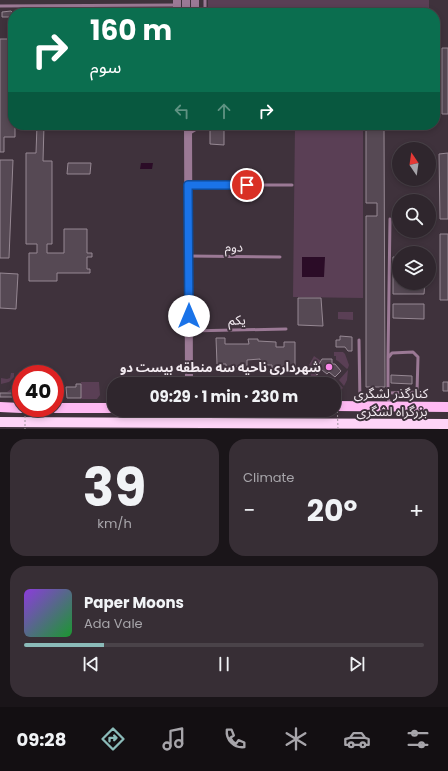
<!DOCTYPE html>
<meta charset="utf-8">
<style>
body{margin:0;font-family:Poppins,"Noto Sans Arabic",sans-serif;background:#372e35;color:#f1f3f6;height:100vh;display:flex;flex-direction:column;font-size:15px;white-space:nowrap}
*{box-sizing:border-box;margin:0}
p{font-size:13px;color:#a7a5aa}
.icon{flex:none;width:22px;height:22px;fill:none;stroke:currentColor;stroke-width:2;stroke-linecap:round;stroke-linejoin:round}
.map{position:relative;height:429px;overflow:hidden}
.panel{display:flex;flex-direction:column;gap:10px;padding:10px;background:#1a1519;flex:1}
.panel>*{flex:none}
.guide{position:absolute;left:8px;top:8px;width:432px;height:122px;border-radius:16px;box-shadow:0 2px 6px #0003,0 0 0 1px #4a4349;background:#0b6e4f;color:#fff;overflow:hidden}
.needle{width:26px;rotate:347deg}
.buttons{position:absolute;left:392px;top:142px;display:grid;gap:8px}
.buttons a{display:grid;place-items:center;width:44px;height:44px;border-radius:50%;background:#2f262d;box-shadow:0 2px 6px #0003,0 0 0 1px #4a4349;font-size:20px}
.speed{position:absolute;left:12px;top:365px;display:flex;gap:8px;font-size:20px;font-weight:700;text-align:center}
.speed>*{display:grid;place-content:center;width:52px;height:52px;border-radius:50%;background:#2f262d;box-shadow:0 2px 6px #0003,0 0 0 1px #4a4349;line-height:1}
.speed .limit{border:6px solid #d22;background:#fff;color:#111}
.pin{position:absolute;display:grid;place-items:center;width:34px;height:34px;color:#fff;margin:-17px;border:2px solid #fff;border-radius:50%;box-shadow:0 1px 4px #0007}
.me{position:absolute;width:44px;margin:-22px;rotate:0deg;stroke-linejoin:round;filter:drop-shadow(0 0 3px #0008)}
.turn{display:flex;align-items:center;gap:14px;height:84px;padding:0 16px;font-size:18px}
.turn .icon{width:52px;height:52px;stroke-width:2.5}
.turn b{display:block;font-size:28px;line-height:34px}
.lanes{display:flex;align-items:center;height:38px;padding:0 16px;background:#0003;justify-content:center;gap:20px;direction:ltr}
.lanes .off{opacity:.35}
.big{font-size:30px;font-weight:700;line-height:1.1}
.panel .tile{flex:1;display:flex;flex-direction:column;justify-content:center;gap:6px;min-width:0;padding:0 14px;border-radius:16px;background:#372e35}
.panel .dial{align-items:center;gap:0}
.dial b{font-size:52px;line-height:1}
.song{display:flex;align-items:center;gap:12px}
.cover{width:48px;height:48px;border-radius:6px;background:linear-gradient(135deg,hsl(270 70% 55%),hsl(130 70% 35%))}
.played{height:4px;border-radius:2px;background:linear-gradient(90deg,#8bbbb9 20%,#4a4349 20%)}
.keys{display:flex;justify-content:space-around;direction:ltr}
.heat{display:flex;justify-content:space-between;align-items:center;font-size:22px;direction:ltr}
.panel .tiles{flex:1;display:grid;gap:10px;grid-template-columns:1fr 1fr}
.tile:last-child{grid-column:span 2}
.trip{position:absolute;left:107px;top:377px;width:234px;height:40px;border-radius:16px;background:#2f262d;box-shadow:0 2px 6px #0003,0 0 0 1px #4a4349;font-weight:700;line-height:40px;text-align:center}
.tab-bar{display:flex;height:64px;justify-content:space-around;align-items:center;background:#130f12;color:#a7a5aa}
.tab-bar .icon{width:28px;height:28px}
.tab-bar .current{color:#8bbbb9}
.tab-bar b{font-size:18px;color:#f1f3f6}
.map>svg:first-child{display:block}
.green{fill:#5a3f55}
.water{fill:#2b0c27}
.building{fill:#564954;stroke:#968893}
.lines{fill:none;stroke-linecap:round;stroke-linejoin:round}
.service{stroke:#9b7995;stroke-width:3}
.tertiary{stroke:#9b7995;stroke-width:8}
.primary{stroke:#ffbaf3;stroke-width:10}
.trunk{stroke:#fed4f7;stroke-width:10}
.path-bridge{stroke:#9f959d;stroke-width:1;stroke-dasharray:2 2;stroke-linecap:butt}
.route-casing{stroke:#114b97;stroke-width:10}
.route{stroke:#1a73e8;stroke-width:7}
.poi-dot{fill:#f987e8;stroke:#3f323c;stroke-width:1.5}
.labels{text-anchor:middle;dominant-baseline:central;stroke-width:4;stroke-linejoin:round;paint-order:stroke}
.street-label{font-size:13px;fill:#f3ebf1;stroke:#3f323c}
.poi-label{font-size:13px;font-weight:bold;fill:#f3ebf1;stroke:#3f323c;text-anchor:end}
</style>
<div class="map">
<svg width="448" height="429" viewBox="0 0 448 429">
<rect width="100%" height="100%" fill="#3f323c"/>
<path class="green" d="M208,0H429V12L302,13V8L208,7Z
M295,125H363V298L293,297Z
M338,312H353V320L338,319Z
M334,352H343L345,354L349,365L348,368L347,369L338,361L336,360V356H334Z
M314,356L321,361L313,369L309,365Z
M311,369L320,379L316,384H314C311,379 310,375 311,369Z
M348,370L347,380L344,386L339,380Z
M11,373H14V377L9,382L1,384V378L7,379L10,378Z
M334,378L343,388L334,396V384H331V381Z
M81,382H99L100,395L97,399H81Z
M18,384H21V392H7Z"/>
<path class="water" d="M141,163H153L152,169H140Z
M302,257H325L324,277H302Z"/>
<path class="building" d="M11,11L13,13V17H2V12Z
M0,39H13V125H15V137H4V152H0Z
M442,48H448V114H442Z
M37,125H44L43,161H52V244H47V253H64V229H87V253H92V257H87V269H90V273H57V281H29V253H37V244H26V153H36Z
M210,125H224V145L210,144Z
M366,125H384L385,387H366V216H377V203H366Z
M448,153V219H440L439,154Z
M0,160H13L9,258H0Z
M68,163H91L90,174H67Z
M440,234H448V300H440Z
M393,257H399V283H425L424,294H393Z
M0,273L18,274L16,309L0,308Z
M298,298H321L323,326L298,325Z
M393,304H424V319L393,318Z
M340,336L352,337V351H348L345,347H336V340H340Z
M216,338H225V344H249L248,339H258V341L276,342V347H284V342H295V366H280V368H272V365H260V359L247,360V367H226V364H217Z
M322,359H332V364H335L341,371L335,377L329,372L327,374L322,370L317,375L312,370L319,364Z
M391,375L412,376V384L391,383Z
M443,382H448V391H443Z
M76,384H81V398H67L66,387H76Z
M0,393H21V397H0Z
M364,393H369V399H364Z"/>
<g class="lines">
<path class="service" d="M205,0V13
M0,6L176,5
M205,9L270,11
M190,133L203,125
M188,185H292
M189,256L280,257
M189,331L286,329
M359,340L360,404
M388,358L390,219
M388,393V358L392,353L413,352L418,357L417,392L388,393L389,404"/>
<path class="tertiary" d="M177,0V13
M186,0V13
M195,13V0
M188,125L189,384"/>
<path class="primary" d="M334,406L448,407
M0,407L21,408
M55,408H114"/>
<path class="trunk" d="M0,422L448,424"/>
<path class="path-bridge" d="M337,399L338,429
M25,408V429"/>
</g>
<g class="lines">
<g class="route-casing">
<path id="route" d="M189,316L188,185H247"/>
</g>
<use href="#route" class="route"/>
</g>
<circle class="poi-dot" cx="329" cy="367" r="4"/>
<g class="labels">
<g class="street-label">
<text transform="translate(234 247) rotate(1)">دوم</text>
<text transform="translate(237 320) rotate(-1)">یکم</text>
<text x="391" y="393">کنارگذر لشگری</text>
<text x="392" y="411">بزرگراه لشگری</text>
</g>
<g class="poi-label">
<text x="321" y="367">شهرداری ناحیه سه منطقه بیست دو</text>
</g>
</g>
</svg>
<div class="buttons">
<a><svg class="needle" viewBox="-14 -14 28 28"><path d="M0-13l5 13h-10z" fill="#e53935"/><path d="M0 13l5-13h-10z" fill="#a7a5aa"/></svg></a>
<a><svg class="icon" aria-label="search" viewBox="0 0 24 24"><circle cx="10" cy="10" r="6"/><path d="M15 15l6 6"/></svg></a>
<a><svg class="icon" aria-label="layers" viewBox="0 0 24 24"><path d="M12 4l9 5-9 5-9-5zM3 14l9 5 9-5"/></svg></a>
</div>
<div class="speed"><div class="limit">40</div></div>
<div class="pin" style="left:247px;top:185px;background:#d93025"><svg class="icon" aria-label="arrive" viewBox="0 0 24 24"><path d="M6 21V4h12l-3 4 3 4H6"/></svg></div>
<svg class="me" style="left:189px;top:316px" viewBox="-20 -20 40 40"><circle r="19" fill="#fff"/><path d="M0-13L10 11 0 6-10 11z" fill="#1a73e8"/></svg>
<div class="trip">09:29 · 1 min · 230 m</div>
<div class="guide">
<div class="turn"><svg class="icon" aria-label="right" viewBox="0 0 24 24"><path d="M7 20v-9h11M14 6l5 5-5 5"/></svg><div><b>160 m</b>سوم</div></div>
<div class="lanes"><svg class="icon off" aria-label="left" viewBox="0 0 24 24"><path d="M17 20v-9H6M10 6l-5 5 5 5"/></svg><svg class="icon off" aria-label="ahead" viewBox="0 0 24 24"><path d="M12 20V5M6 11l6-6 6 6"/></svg><svg class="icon" aria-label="right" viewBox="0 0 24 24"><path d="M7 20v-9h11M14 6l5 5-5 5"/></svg></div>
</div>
</div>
<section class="panel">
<div class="tiles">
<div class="tile dial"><b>39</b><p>km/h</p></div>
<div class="tile"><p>Climate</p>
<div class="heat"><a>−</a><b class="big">20°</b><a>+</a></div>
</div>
<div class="tile">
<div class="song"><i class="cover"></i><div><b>Paper Moons</b><p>Ada Vale</p></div></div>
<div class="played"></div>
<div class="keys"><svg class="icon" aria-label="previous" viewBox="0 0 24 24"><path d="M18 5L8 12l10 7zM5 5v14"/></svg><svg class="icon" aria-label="pause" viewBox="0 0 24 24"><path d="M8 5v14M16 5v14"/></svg><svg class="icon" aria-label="next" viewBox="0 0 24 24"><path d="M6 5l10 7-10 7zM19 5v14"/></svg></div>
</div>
</div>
</section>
<nav class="tab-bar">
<b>09:28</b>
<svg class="icon current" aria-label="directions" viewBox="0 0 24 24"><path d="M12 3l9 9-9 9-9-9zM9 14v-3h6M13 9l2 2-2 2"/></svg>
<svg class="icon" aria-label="music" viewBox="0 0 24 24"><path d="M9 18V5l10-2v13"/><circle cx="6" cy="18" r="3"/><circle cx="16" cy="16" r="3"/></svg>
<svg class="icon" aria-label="phone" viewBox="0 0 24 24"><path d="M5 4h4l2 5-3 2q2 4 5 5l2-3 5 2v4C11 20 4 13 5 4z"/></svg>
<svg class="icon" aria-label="climate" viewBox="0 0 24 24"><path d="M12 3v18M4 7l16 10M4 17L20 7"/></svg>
<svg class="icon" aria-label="car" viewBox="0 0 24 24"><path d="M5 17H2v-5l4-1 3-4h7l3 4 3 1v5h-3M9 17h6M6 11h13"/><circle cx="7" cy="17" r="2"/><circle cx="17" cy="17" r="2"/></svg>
<svg class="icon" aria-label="filters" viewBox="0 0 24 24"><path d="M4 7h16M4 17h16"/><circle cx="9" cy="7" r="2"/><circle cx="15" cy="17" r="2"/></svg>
</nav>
